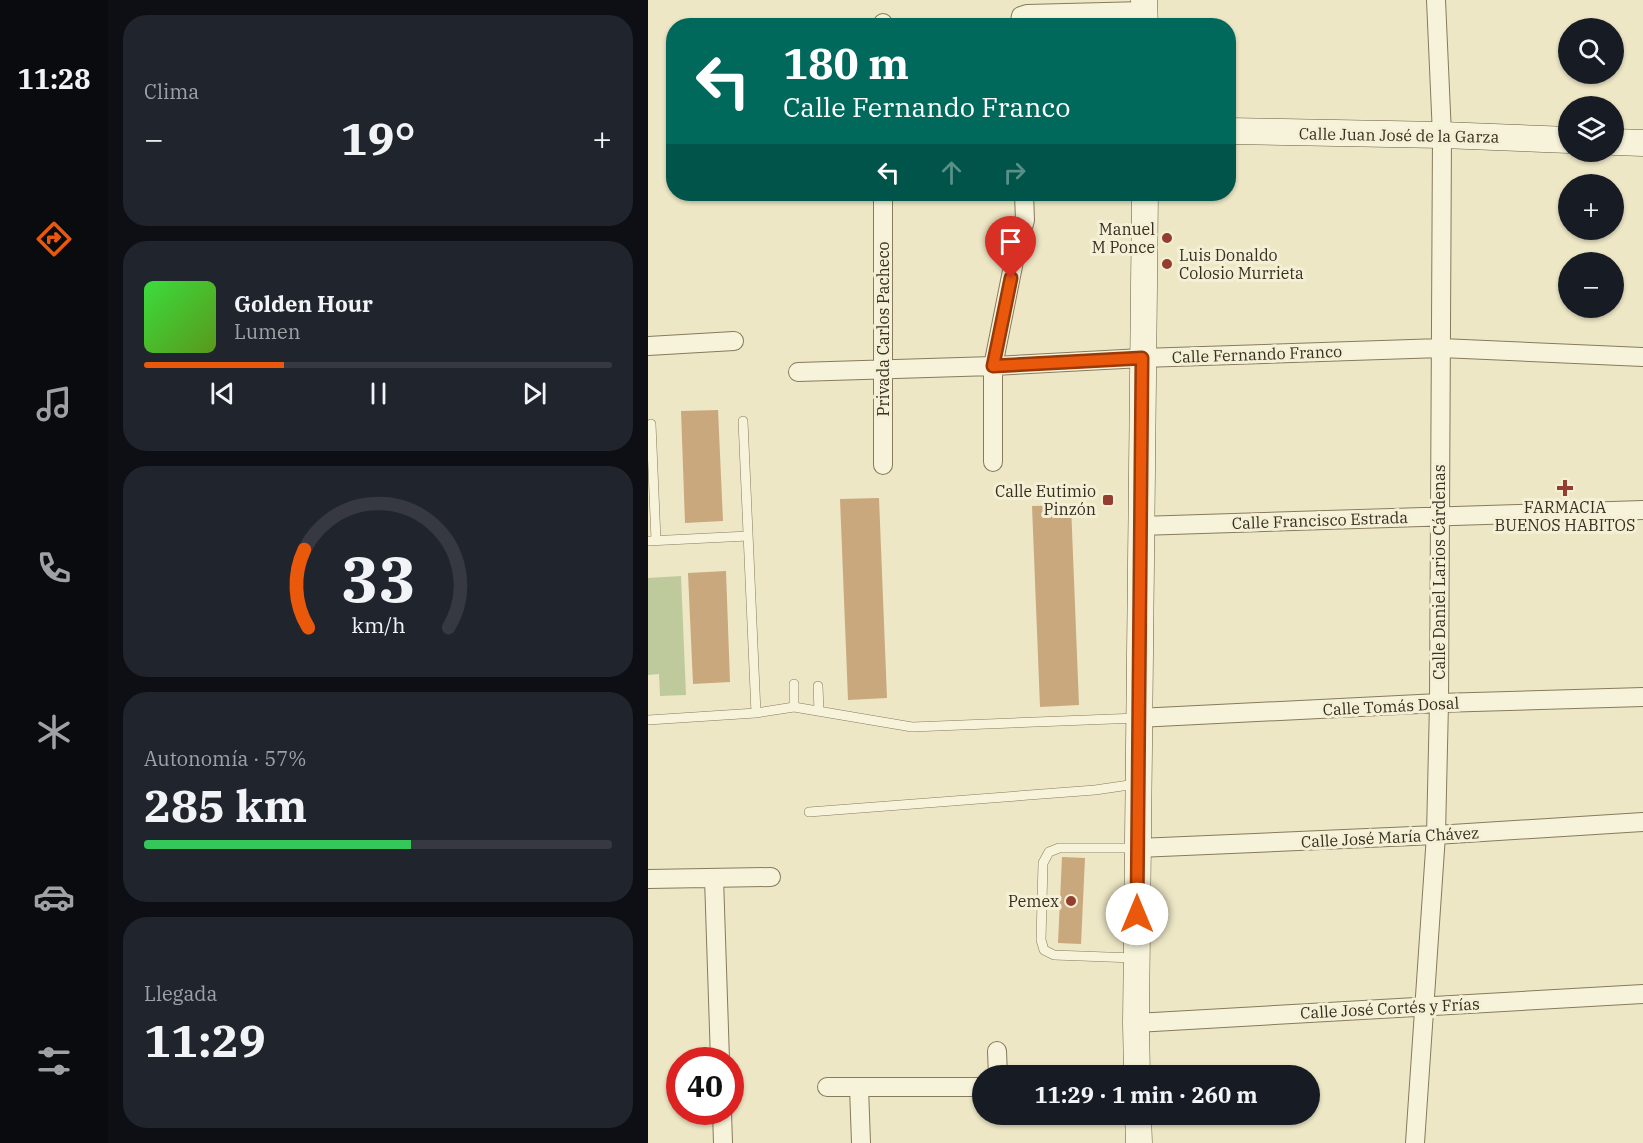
<!DOCTYPE html>
<html lang="es">
<meta charset="utf-8">
<style>
body{margin:0;font-family:"IBM Plex Serif",serif;background:#20242c;color:#f1f3f6;height:100vh;display:flex;flex-direction:column;font-size:22px;white-space:nowrap}
*{box-sizing:border-box;margin:0}
p{font-size:20px;color:#9ea1a6}
.icon{flex:none;width:33px;height:33px;fill:none;stroke:currentColor;stroke-width:2;stroke-linecap:round;stroke-linejoin:round}
.map{position:relative;flex:1;overflow:hidden}
.drawer{display:flex;flex-direction:column;gap:15px;padding:15px;background:#0d0f14;width:540px}
.drawer>*{flex:none}
.hud{position:absolute;left:18px;top:18px;width:570px;height:183px;border-radius:24px;box-shadow:0 2px 4px #0004;background:#00695c;color:#fff;overflow:hidden}
.controls{position:absolute;left:910px;top:18px;display:grid;gap:12px}
.controls a{display:grid;place-items:center;width:66px;height:66px;border-radius:50%;background:#171b24;box-shadow:0 2px 4px #0004;font-size:30px}
.speed{position:absolute;left:18px;top:1047px;display:flex;gap:12px;font-size:30px;font-weight:700;text-align:center}
.speed>*{display:grid;place-content:center;width:78px;height:78px;border-radius:50%;background:#171b24;box-shadow:0 2px 4px #0004;line-height:1}
.speed .limit{border:9px solid #d22;background:#fff;color:#111}
.pin{position:absolute;display:grid;place-items:center;width:51px;height:51px;color:#fff;margin:-62px -26px;border-radius:50% 50% 50% 0;rotate:-45deg;box-shadow:0 0 6px #0007}
.pin .icon{rotate:45deg}
.me{position:absolute;width:66px;margin:-33px;rotate:0deg;stroke-linejoin:round;filter:drop-shadow(0 0 4px #0008)}
.turn{display:flex;align-items:center;gap:21px;height:126px;padding:0 18px;font-size:27px}
.turn .icon{width:78px;height:78px;stroke-width:2.5}
.turn b{display:block;font-size:42px;line-height:51px}
.lanes{display:flex;align-items:center;height:57px;padding:0 18px;background:#0003;justify-content:center;gap:30px;direction:ltr}
.lanes .off{opacity:.35}
.big{font-size:45px;font-weight:700;line-height:1.1}
.drawer .card{flex:1;display:flex;flex-direction:column;justify-content:center;gap:9px;min-width:0;padding:0 21px;border-radius:24px;background:#20242c}
.drawer .dial{align-items:center;gap:0}
.dial svg{height:156px;overflow:visible;fill:none;stroke:#363941;stroke-width:7;stroke-linecap:round;text-anchor:middle}
.dial text{fill:#f1f3f6;stroke:none}
.song{display:flex;align-items:center;gap:18px}
.cover{width:72px;height:72px;border-radius:9px;background:linear-gradient(135deg,hsl(120 70% 55%),hsl(90 70% 35%))}
.played{height:6px;border-radius:3px;background:linear-gradient(90deg,#ea580c 30%,#363941 30%)}
.keys{display:flex;justify-content:space-around;direction:ltr}
.heat{display:flex;justify-content:space-between;align-items:center;font-size:33px;direction:ltr}
.charge{height:9px;border-radius:4px;background:linear-gradient(90deg,#34c759 57%,#363941 0)}
.trip{position:absolute;left:324px;top:1065px;width:348px;height:60px;border-radius:30px;background:#171b24;box-shadow:0 2px 4px #0004;font-weight:700;line-height:60px;text-align:center}
main{display:flex;flex:1;min-height:0}
.menu{display:flex;flex-direction:column;width:108px;justify-content:space-around;align-items:center;background:#090b0e;color:#9ea1a6}
.menu .icon{width:42px;height:42px}
.menu .on{color:#ea580c}
.menu b{font-size:27px;color:#f1f3f6}
.map>svg:first-child{display:block}
.green{fill:#beca9b}
.building{fill:#c9a87e}
.lines{fill:none;stroke-linecap:round;stroke-linejoin:round}
.lane-casing{stroke:#877a5d;stroke-width:10}
.street-casing{stroke:#877a5d;stroke-width:20}
.secondary-casing{stroke:#695b40;stroke-width:27}
.lane{stroke:#f7f3da;stroke-width:9}
.street{stroke:#f7f3da;stroke-width:18}
.secondary{stroke:#f7f3da;stroke-width:26}
.route-casing{stroke:#983908;stroke-width:15}
.route{stroke:#ea580c;stroke-width:10}
.poi-dot{fill:#943e2f;stroke:#f4f0d6;stroke-width:2}
.labels{text-anchor:middle;dominant-baseline:central;stroke-width:6;stroke-linejoin:round;paint-order:stroke}
.street-label{font-size:16px;fill:#382f20;stroke:#f4f0d6}
.poi-label{font-size:16px;fill:#382f20;stroke:#f4f0d6;text-anchor:end}
</style>
<main>
<nav class="menu">
<b>11:28</b>
<svg class="icon on" aria-label="directions" viewBox="0 0 24 24"><path d="M12 3l9 9-9 9-9-9zM9 14v-3h6M13 9l2 2-2 2"/></svg>
<svg class="icon" aria-label="music" viewBox="0 0 24 24"><path d="M9 18V5l10-2v13"/><circle cx="6" cy="18" r="3"/><circle cx="16" cy="16" r="3"/></svg>
<svg class="icon" aria-label="phone" viewBox="0 0 24 24"><path d="M5 4h4l2 5-3 2q2 4 5 5l2-3 5 2v4C11 20 4 13 5 4z"/></svg>
<svg class="icon" aria-label="climate" viewBox="0 0 24 24"><path d="M12 3v18M4 7l16 10M4 17L20 7"/></svg>
<svg class="icon" aria-label="car" viewBox="0 0 24 24"><path d="M5 17H2v-5l4-1 3-4h7l3 4 3 1v5h-3M9 17h6M6 11h13"/><circle cx="7" cy="17" r="2"/><circle cx="17" cy="17" r="2"/></svg>
<svg class="icon" aria-label="filters" viewBox="0 0 24 24"><path d="M4 7h16M4 17h16"/><circle cx="9" cy="7" r="2"/><circle cx="15" cy="17" r="2"/></svg>
</nav>
<section class="drawer">
<div class="card"><p>Clima</p>
<div class="heat"><a>−</a><b class="big">19°</b><a>+</a></div>
</div>
<div class="card">
<div class="song"><i class="cover"></i><div><b>Golden Hour</b><p>Lumen</p></div></div>
<div class="played"></div>
<div class="keys"><svg class="icon" aria-label="previous" viewBox="0 0 24 24"><path d="M18 5L8 12l10 7zM5 5v14"/></svg><svg class="icon" aria-label="pause" viewBox="0 0 24 24"><path d="M8 5v14M16 5v14"/></svg><svg class="icon" aria-label="next" viewBox="0 0 24 24"><path d="M6 5l10 7-10 7zM19 5v14"/></svg></div>
</div>
<div class="card dial"><svg viewBox="0 0 100 80">
<path d="M14 69A42 42 0 1 1 86 69"/>
<path d="M14 69A42 42 0 0 1 12 29" stroke="#ea580c"/>
<text x="50" y="56" font-size="32" font-weight="700">33</text>
<text x="50" y="72" font-size="11">km/h</text>
</svg></div>
<div class="card"><p>Autonomía · 57%</p><b class="big">285 km</b><div class="charge"></div></div>
<div class="card"><p>Llegada</p><b class="big">11:29</b></div>
</section>
<div class="map">
<svg width="995" height="1143" viewBox="0 0 995 1143">
<rect width="100%" height="100%" fill="#ede7c6"/>
<path class="green" d="M33,576L38,695L12,696L11,674L0,675V578Z"/>
<path class="building" d="M70,410L75,521L37,523L33,411Z
M231,498L239,698L200,700L192,499Z
M423,505L431,705L392,707L384,506Z
M78,571L82,682L45,684L40,573Z
M414,857L437,858L433,944L410,943Z"/>
<g class="lines">
<g class="lane-casing">
<path id="lane" d="M95,421L108,713
M3,424L8,540
M0,541L100,536
M146,684V707
M170,686L171,711
M0,720L108,713L146,707L264,727L490,718
M161,812L447,790L488,784
M486,958L406,955L396,950L393,940L395,863L401,852L411,848H489"/>
</g>
<g class="street-casing">
<path id="street" d="M235,23V26
M371,26L373,16L379,14L496,11
M235,194V465
M0,346L86,341
M150,372L345,366L494,358L793,348L995,357
M345,462V366L367,256L377,220L376,194
M492,526L995,510
M490,718L791,703L995,697
M490,848L788,835L995,822
M66,878L72,1060
M0,879L123,877
M488,1023L995,994
M349,1051L350,1076
M179,1087H334
M211,1087L213,1143
M74,1112L75,1143
M767,1143L788,835L791,703L794,135L788,0"/>
</g>
<g class="secondary-casing">
<path id="secondary" d="M496,0L497,26
M580,131L794,135L921,140
M966,142L995,143
M489,1076L488,1023L497,194
M490,1114L491,1143"/>
</g>
<use href="#lane" class="lane"/>
<use href="#street" class="street"/>
<use href="#secondary" class="secondary"/>
</g>
<g class="lines">
<g class="route-casing">
<path id="route" d="M363,278L345,366L494,358L489,914"/>
</g>
<use href="#route" class="route"/>
</g>
<g class="poi-dot">
<circle cx="519" cy="238" r="6"/>
<circle cx="519" cy="264" r="6"/>
<path d="M914 479h6v6h6v6h-6v6h-6v-6h-6v-6h6z"/>
<rect x="454" y="494" width="12" height="12" rx="3"/>
<circle cx="423" cy="901" r="6"/>
</g>
<g class="labels">
<g class="street-label">
<text transform="translate(751 135) rotate(1)">Calle Juan José de la Garza</text>
<text transform="translate(235 329) rotate(-90)">Privada Carlos Pacheco</text>
<text transform="translate(609 354) rotate(-2)">Calle Fernando Franco</text>
<text transform="translate(672 520) rotate(-2)">Calle Francisco Estrada</text>
<text transform="translate(791 572) rotate(-90)">Calle Daniel Larios Cárdenas</text>
<text transform="translate(743 706) rotate(-3)">Calle Tomás Dosal</text>
<text transform="translate(742 837) rotate(-3)">Calle José María Chávez</text>
<text transform="translate(742 1008) rotate(-3)">Calle José Cortés y Frías</text>
</g>
<g class="poi-label">
<text x="507" y="229">Manuel<tspan x="507" dy="18">M Ponce</tspan></text>
<text x="531" y="255" text-anchor="start">Luis Donaldo<tspan x="531" dy="18">Colosio Murrieta</tspan></text>
<text x="448" y="491">Calle Eutimio<tspan x="448" dy="18">Pinzón</tspan></text>
<text x="917" y="507" text-anchor="middle">FARMACIA<tspan x="917" dy="18">BUENOS HABITOS</tspan></text>
<text x="411" y="901">Pemex</text>
</g>
</g>
</svg>
<div class="controls">
<a><svg class="icon" aria-label="search" viewBox="0 0 24 24"><circle cx="10" cy="10" r="6"/><path d="M15 15l6 6"/></svg></a>
<a><svg class="icon" aria-label="layers" viewBox="0 0 24 24"><path d="M12 4l9 5-9 5-9-5zM3 14l9 5 9-5"/></svg></a>
<a>+</a>
<a>−</a>
</div>
<div class="speed"><div class="limit">40</div></div>
<div class="pin" style="left:363px;top:278px;background:#d93025"><svg class="icon" aria-label="arrive" viewBox="0 0 24 24"><path d="M6 21V4h12l-3 4 3 4H6"/></svg></div>
<svg class="me" style="left:489px;top:914px" viewBox="-20 -20 40 40"><circle r="19" fill="#fff"/><path d="M0-13L10 11 0 6-10 11z" fill="#ea580c"/></svg>
<div class="trip">11:29 · 1 min · 260 m</div>
<div class="hud">
<div class="turn"><svg class="icon" aria-label="left" viewBox="0 0 24 24"><path d="M17 20v-9H6M10 6l-5 5 5 5"/></svg><div><b>180 m</b>Calle Fernando Franco</div></div>
<div class="lanes"><svg class="icon" aria-label="left" viewBox="0 0 24 24"><path d="M17 20v-9H6M10 6l-5 5 5 5"/></svg><svg class="icon off" aria-label="ahead" viewBox="0 0 24 24"><path d="M12 20V5M6 11l6-6 6 6"/></svg><svg class="icon off" aria-label="right" viewBox="0 0 24 24"><path d="M7 20v-9h11M14 6l5 5-5 5"/></svg></div>
</div>
</div>
</main>
